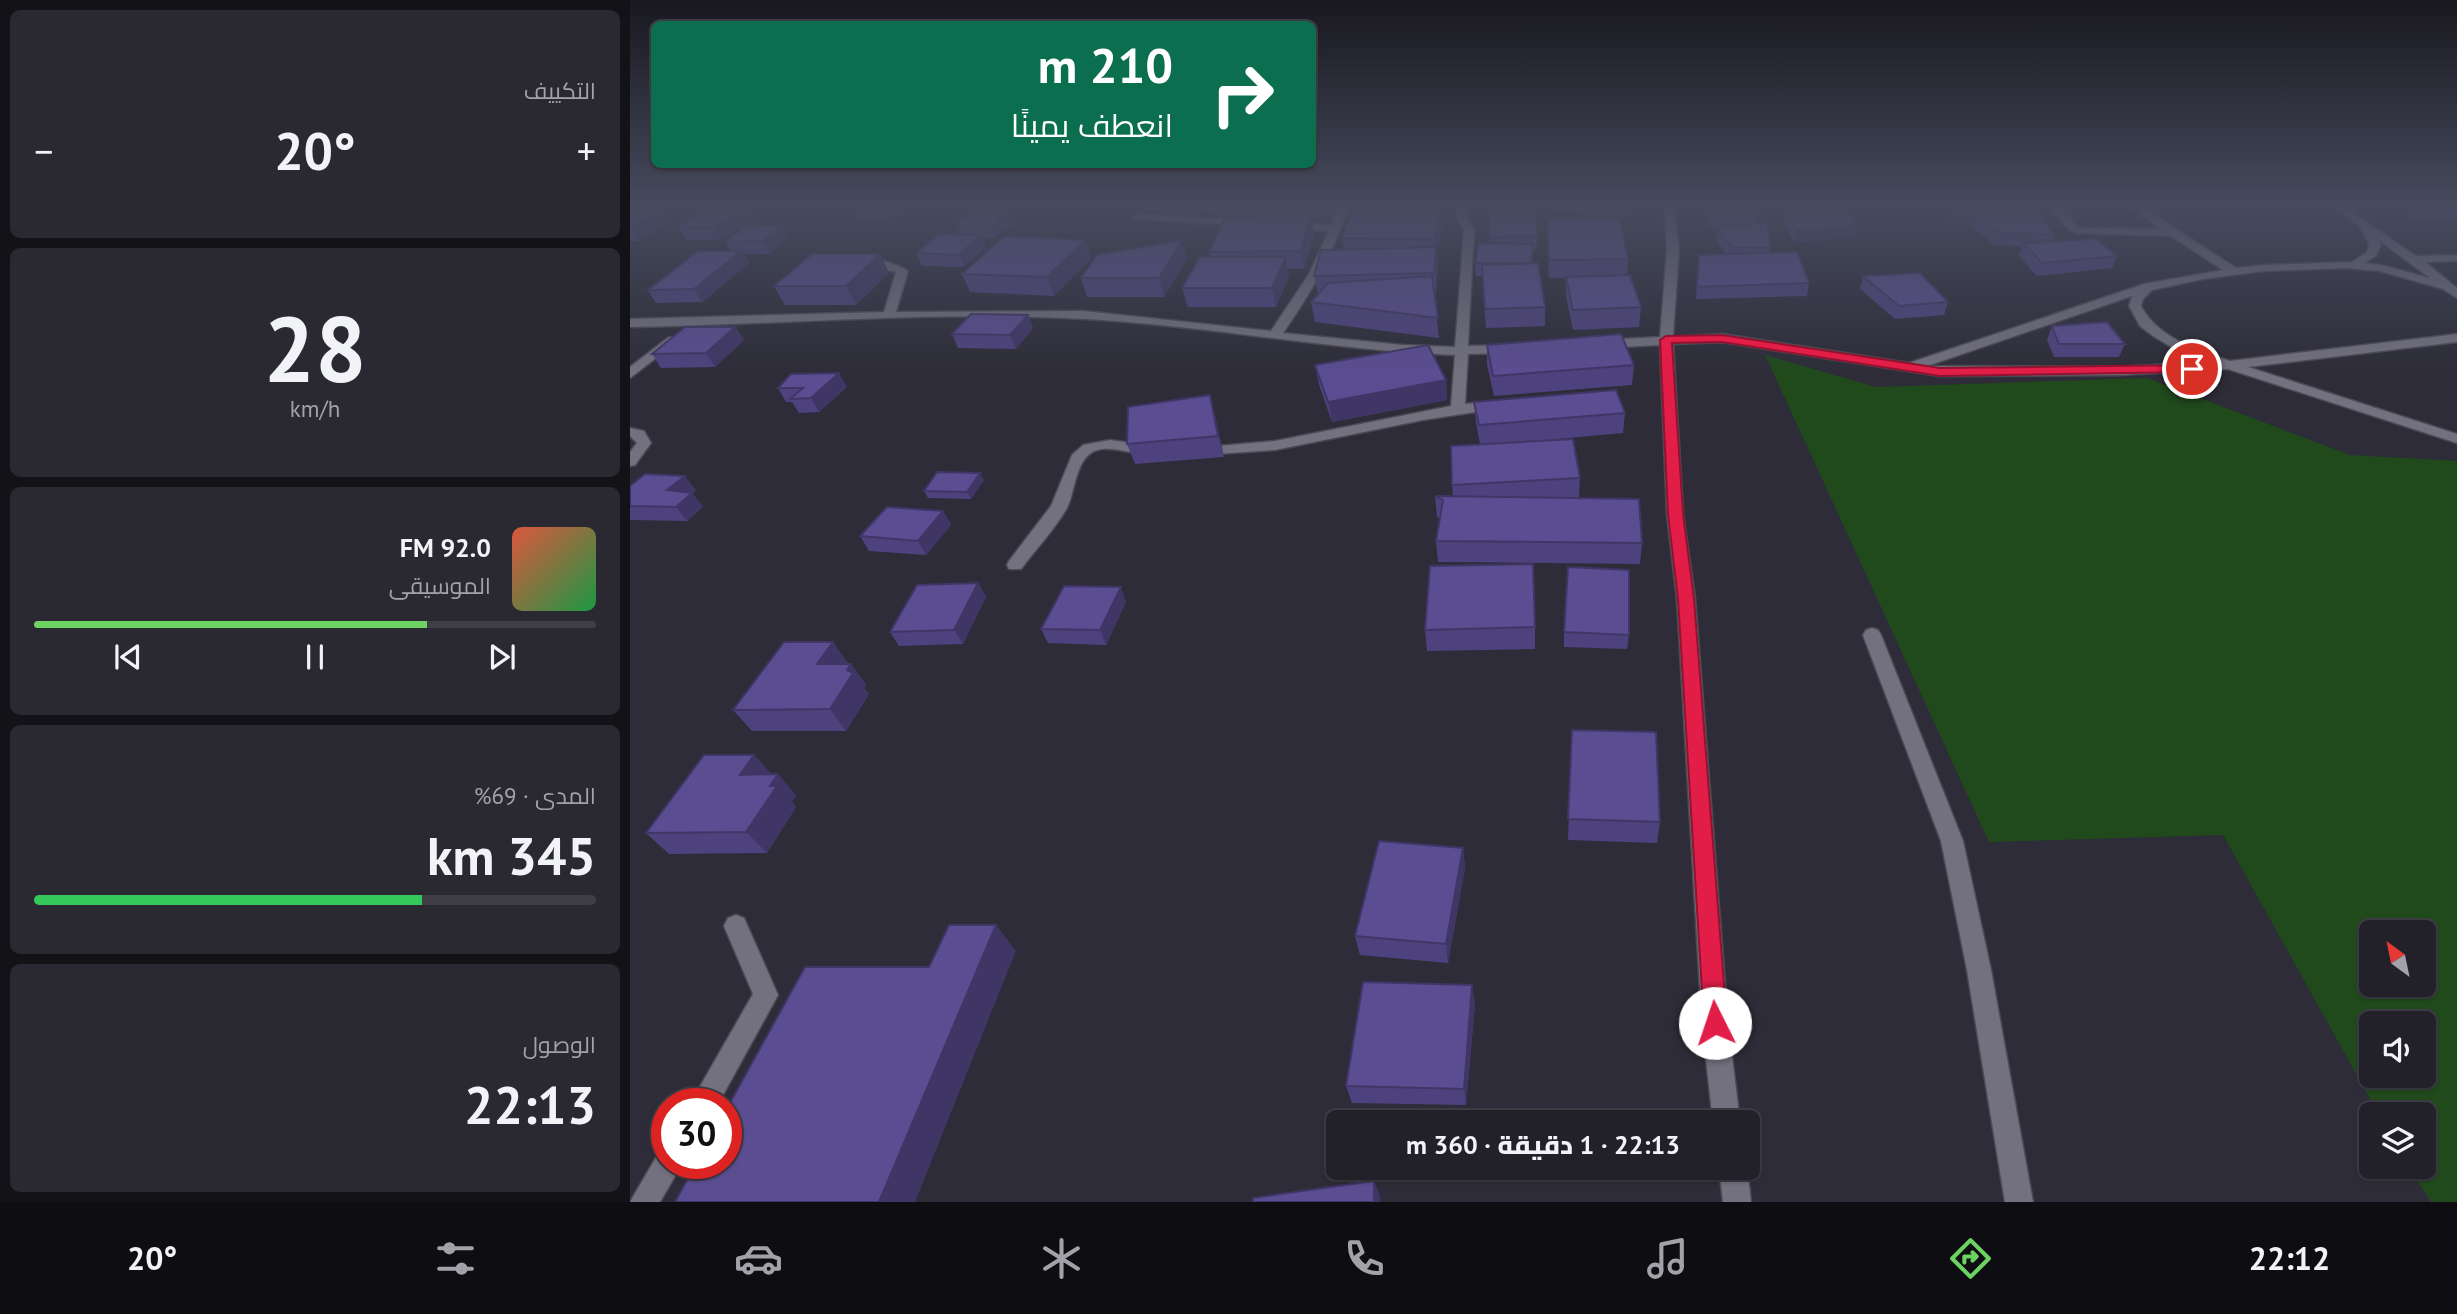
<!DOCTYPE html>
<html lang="ar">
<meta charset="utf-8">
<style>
body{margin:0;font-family:"PT Sans",Cairo,sans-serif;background:#2a2932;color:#f1f3f6;direction:rtl;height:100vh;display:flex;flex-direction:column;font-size:26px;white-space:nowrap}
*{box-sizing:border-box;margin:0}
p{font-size:23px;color:#a2a3a8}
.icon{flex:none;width:38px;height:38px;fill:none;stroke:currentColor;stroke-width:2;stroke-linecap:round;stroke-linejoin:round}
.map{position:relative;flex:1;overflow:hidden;direction:ltr}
.panel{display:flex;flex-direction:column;gap:10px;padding:10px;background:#131217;width:630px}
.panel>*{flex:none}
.top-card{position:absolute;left:21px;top:21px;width:665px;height:147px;border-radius:10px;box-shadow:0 2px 5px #0004,0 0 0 2px #3f3e47;direction:rtl;background:#0b6e4f;color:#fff;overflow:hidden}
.needle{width:46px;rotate:327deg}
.buttons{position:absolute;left:1729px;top:920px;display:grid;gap:14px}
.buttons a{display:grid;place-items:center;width:77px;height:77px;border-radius:10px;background:#22212a;box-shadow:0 2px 5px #0004,0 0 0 2px #3f3e47;font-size:35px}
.speed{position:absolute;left:21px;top:1088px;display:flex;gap:14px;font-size:35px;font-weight:700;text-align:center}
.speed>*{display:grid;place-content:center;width:91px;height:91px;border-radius:50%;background:#22212a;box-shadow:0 2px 5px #0004,0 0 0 2px #3f3e47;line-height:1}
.speed .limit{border:10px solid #d22;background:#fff;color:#111}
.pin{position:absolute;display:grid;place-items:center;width:60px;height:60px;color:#fff;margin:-30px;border:4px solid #fff;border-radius:50%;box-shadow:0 2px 7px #0007}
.me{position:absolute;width:77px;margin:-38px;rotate:356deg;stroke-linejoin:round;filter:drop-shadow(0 0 5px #0008)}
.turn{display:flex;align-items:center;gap:24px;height:147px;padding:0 28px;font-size:32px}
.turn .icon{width:91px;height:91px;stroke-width:2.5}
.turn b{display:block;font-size:49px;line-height:60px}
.big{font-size:52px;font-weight:800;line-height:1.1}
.panel .tile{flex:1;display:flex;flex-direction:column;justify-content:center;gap:10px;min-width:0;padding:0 24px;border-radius:10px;background:#2a2932}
.panel .dial{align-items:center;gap:0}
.dial b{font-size:91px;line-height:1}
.song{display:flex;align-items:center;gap:21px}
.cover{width:84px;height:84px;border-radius:10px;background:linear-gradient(135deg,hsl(10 70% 55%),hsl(140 70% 35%))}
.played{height:7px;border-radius:4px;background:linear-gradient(90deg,#6cd362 70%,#3f3e47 70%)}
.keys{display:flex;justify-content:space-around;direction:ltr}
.heat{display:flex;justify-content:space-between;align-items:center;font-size:38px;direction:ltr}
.charge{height:10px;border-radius:5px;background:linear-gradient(90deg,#34c759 69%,#3f3e47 0)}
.trip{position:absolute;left:696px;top:1110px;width:434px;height:70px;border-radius:10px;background:#22212a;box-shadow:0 2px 5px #0004,0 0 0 2px #3f3e47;font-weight:800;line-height:70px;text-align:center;direction:rtl}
.tabs{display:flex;height:112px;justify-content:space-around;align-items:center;background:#0e0d11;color:#a2a3a8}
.tabs .icon{width:49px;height:49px}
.tabs .active{color:#6cd362}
.tabs b{font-size:32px;color:#f1f3f6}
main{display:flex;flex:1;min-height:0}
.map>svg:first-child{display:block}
.green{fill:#20491c;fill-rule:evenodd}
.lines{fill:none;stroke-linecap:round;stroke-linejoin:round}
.minor-casing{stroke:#4b4953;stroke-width:3}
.minor{fill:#73717f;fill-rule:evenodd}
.wall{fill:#4e427e}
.shaded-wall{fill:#403666}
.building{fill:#5b4d92;stroke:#403666;stroke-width:2}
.route{fill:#e11d48;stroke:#92132f;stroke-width:2}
</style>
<main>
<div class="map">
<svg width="1827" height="1202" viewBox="0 0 1827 1202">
<rect width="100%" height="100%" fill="#2d2c38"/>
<path class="green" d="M1135,355L1246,387L1517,378L1720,455L1827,461V1202H1801L1778,1167H1794V1115H1749L1593,835L1359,842ZM1741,933H1794V985H1741ZM1741,1024H1794V1076H1741Z"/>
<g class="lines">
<g class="minor-casing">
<path id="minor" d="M707,207H717C704,254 681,293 653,333L773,345L825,347L834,230L826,217L828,207H838L836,217L844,230L838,346L880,345L886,349L880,353L838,354L835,404L867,401L872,402V408L793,420L645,450L570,455L565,454L563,451L565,448L645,441L821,406L825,355C701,350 579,326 456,319C304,310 152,325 0,327V319L254,312L266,272L229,265L227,263C238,255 267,263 278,271L266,312L454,311L641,331L679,274L699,231L659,228L654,225L659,222L702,225Z
M1034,207H1044L1049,249L1043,337L1092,334L1279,363L1514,284L1593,270L1541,236L1447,233L1439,230L1419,207H1429L1447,226L1452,228L1531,229L1500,207H1512L1606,268L1634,265L1722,262L1737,252L1739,244L1729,226L1703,207H1715L1786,256L1827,255V261L1795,262L1827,288V298L1813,289L1750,271L1715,268L1634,271L1573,279L1522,290L1513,299L1511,306C1528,338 1567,350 1600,361L1827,334V342L1618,367L1827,434V443L1598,369L1489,375L1310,376L1092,342L1043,344L1053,514L1065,599L1098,1023L1110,1122H1083L1072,1023L1047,599L1037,514L1030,345L970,348L964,344L970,340L1030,337L1037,249ZM1746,238L1800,278L1751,265L1734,263L1746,256L1751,244ZM1502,296L1499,306L1510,326L1523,336L1555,355L1578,362L1489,367L1297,366Z
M508,214L617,220L622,223L617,226L504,219L503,217Z
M39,337L44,338V344L0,378V367Z
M0,428L14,431L21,443L5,465L0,466V452L7,443L0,436Z
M480,440L521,446L528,450C515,463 480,440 461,453C445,464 445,492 437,508C425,529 406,549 391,569H379L377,565L379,561L421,506L442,455L453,445Z
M1242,628L1248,630L1251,635L1333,841L1361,970L1403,1202H1375L1337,970L1311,841L1233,635L1236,630Z
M106,915L114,918L148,995L88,1104H60L123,994L94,926L98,918Z
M37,1151V1164H52L30,1202H0L28,1154Z
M1089,1167H1117L1121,1202H1093Z"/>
</g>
<use href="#minor" class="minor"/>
</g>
<path class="wall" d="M0,207H36L30,210L38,222L8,241H0Z
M81,207H119L125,218L91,240H56L48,227Z
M161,207H224L221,211L162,208Z
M509,207H698L693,216L510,210Z
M817,207L807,250L808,265L806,292H804L809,338L685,322L681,302L688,294L684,276L714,249L712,238Z
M874,207H1004L1003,214L906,211L907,249H903V263L915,307V326L856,328L852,276H846L845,263L859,243V237Z
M1075,207H1127V209L1124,210L1126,221V224L1141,248L1140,253L1179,283L1177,296L1066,299L1069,255L1096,254L1086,241L1087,230H1083L1074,218Z
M1154,207H1221H1217L1226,225L1224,237L1164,243L1152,216Z
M1320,207H1403L1425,235L1423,242L1487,256L1482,268L1407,276L1389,256L1392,246L1363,245L1343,226L1345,221L1321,224Z
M1766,207H1827V219L1786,220Z
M278,209L263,222H230L224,210Z
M379,210L384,222L366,238H352L356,248L334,267L292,266L286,253L329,235L325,225Z
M917,220L998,259L997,275L1011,307L1009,327L943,330L936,296V278H919Z
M684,233L674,269H658L659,276L646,307H558L552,288L580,257L579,252Z
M158,238L140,254H113L119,263L72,302L26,303L18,290L100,251L95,242Z
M250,254L259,273L226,305H155L144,286Z
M461,258L424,296L340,292L332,274Z
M557,259L534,297H457L451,278Z
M1233,276L1318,302L1314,315L1265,319L1230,289Z
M398,315L403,328L386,349L328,348L322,334Z
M1422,326L1495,344L1489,357H1424L1417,340Z
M105,327L114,340L85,367L31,368L22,354Z
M857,345L1004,365L1002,385L864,396L857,365Z
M685,365L816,380L817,400L702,422L689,385Z
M217,387L189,412L169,413L162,402H156L148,388Z
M580,395L594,457L505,464L497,444Z
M844,402L995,413L993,433L894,442L950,478L949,498L1012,543L1010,564L808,562L806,541L810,519L807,517L805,496H823L822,485L850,444L846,423Z
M354,480L341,499L298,498L294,491Z
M0,486L66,490L62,493L73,507L57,521L0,520Z
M313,511L321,525L296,555L239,551L230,536Z
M348,583L356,597L333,644L269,646L260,632Z
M496,602L476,645L418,643L411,629Z
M905,627V649L797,651L795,630Z
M934,632L999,635L997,649L934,647Z
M203,642L217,664H221L236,685L234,688L239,694L216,731H122L103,710Z
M942,730L1030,822L1027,843L938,840Z
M124,755L141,774L166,795L162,802L166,807L137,853L39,854L16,833Z
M833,848L835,868L818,963L730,955L725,936Z
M845,1004L836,1105L722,1103L716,1086Z"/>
<path class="shaded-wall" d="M23,207H36L30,210L38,222L8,241L0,229L27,212Z
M117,207H119L125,218L91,240L84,228Z
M262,207H277L278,209L263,222L258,210Z
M691,207H698L693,216Z
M812,207H817L807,250L808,265L806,292L804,239Z
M1365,207H1387L1347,214L1345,221L1321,224L1325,212Z
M379,210L384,222L366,238L361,226Z
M681,215L684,233L674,269L671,251Z
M1226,225L1224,237L1164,243L1166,231Z
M151,226L158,238L140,254L133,241Z
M351,235L356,248L334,267L329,255Z
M455,240L461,258L424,296L417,277Z
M552,240L557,259L534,297L529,278Z
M111,251L119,263L72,302L64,289Z
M250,254L259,273L226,305L216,286Z
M656,257L659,276L646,307L642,288Z
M398,315L403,328L386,349L380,335Z
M105,327L114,340L85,367L76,353Z
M209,373L217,387L189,412L181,398Z
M816,380L817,400L702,422L698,402Z
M580,395L585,415L594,457L588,436Z
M350,473L354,480L341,499L337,492Z
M55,476L66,490L48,504L37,490Z
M62,493L73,507L57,521L46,507Z
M313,511L321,525L296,555L288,541Z
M348,583L356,597L333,644L324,630Z
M491,587L496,602L476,645L470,630Z
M203,642L218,663L203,685L187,664Z
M221,664L236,685L234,688L239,694L216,731L200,709L217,670Z
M124,755L143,776L110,775Z
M148,774L166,795L162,802L166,807L137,853L116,832L140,786Z
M833,848L835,868L818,963L816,944Z
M366,925L386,951L285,1202H249Z
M842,985L845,1004L836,1105L834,1089Z
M744,1181L750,1196V1202H744Z"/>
<path class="building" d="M81,207H117L84,228L48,227Z
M228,207H262L258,210H224Z
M725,207H812L804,239L712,238Z
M905,207L907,236L859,237L860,208Z
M1076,207H1123L1126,221L1084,218Z
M1155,207H1217L1226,225L1166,231Z
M1324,207H1365L1325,212Z
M1376,207H1403L1425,235L1366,232L1347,214Z
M343,209L379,210L361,226L325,225Z
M0,210H30L0,229Z
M681,215L671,251L579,252L595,217Z
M990,219L998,259L919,260L917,220Z
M1137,223L1141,248L1102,247L1087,228Z
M151,226L133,241L95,242L114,227Z
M309,234L351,235L329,255L286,253Z
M374,236L455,240L417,277L332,274Z
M1466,239L1487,256L1412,263L1394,243Z
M552,240L529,278H451L467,255Z
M849,243L903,244L901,263H845Z
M806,247L804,273L684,276L691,250Z
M68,251H111L64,289L18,290Z
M1167,252L1179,283L1067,287L1069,255Z
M182,254H250L216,286H144Z
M570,257H656L642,288H552Z
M908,263L915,307L855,309L852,265Z
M1290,273L1318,302L1269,306L1233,276Z
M1000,275L1011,307L943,310L936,277Z
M802,276L808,318L681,302L698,283Z
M341,314L398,315L380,335L322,334Z
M1477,322L1495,344H1429L1422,326Z
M55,327H105L76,353L22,354Z
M991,334L1004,365L863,376L857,345Z
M798,345L816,380L698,402L685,365Z
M209,373L181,398L160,399L173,388H148L161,374Z
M986,390L995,413L849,425L844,402Z
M580,395L588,436L497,444L498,407Z
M943,439L950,478L822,485L821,446Z
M307,472L350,473L337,492L294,491Z
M15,474L55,476L37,490L62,493L46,507L0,506V486Z
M805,496L1009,499L1012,543L806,541L813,500Z
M257,507L313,511L288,541L230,536Z
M903,564L905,627L795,630L800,566Z
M938,567L999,570V635L934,632Z
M348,583L324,630L260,632L287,585Z
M434,586L491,587L470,630L411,629Z
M154,642H203L187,664H221L217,670L223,673L200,709L103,710Z
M942,730L1026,732L1030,822L938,819Z
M74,755H124L110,775L148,774L140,786H147L116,832L16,833Z
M749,841L833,848L816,944L725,936Z
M319,925H366L249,1202H45L66,1164H96V1110L175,967H299Z
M733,982L842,985L834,1089L716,1086Z
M744,1181V1202H623V1198Z"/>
<linearGradient id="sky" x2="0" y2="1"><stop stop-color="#19181f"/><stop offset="0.55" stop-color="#464b5e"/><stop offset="1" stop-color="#464b5e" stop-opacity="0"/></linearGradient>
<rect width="1827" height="375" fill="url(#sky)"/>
<path class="route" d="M1092,335L1310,368L1562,365L1568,369L1562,372L1310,376L1092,342L1042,343L1053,514L1064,599L1097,1023L1093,1031L1085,1034L1077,1031L1074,1023L1048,599L1038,514L1030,340L1036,336Z"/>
</svg>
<div class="buttons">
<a><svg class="needle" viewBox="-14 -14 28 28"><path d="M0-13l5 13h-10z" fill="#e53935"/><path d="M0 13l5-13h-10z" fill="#a2a3a8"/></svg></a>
<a><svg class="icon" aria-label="sound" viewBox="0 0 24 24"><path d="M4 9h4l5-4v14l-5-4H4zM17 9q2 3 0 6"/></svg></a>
<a><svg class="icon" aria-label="layers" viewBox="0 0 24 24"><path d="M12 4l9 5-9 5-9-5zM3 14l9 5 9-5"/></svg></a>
</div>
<div class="speed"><div class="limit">30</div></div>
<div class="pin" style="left:1562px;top:369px;background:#d93025"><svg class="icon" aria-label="arrive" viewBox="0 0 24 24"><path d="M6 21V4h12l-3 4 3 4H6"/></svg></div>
<svg class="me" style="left:1085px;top:1023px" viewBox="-20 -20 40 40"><circle r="19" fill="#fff"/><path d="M0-13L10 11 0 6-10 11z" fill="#e11d48"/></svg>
<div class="trip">22:13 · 1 دقيقة · 360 m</div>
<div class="top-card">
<div class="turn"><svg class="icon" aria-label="right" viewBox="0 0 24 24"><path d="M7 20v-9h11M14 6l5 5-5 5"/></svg><div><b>210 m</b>انعطف يمينًا</div></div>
</div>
</div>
<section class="panel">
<div class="tile"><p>التكييف</p>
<div class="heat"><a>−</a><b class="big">20°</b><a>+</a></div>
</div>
<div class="tile dial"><b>28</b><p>km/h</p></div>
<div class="tile">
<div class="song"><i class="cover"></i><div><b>92.0 FM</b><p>الموسيقى</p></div></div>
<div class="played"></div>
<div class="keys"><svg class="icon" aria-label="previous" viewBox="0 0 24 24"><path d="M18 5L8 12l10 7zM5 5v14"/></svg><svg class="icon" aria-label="pause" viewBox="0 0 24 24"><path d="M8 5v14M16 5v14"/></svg><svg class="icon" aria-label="next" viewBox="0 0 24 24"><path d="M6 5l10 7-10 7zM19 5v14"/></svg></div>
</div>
<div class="tile"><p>المدى · 69%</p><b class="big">345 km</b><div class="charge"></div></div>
<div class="tile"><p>الوصول</p><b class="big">22:13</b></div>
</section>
</main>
<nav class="tabs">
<b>22:12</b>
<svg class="icon active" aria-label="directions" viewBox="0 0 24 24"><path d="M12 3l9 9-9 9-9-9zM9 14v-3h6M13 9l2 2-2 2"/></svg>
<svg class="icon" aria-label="music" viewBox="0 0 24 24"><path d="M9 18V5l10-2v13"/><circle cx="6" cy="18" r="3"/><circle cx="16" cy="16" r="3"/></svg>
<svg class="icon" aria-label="phone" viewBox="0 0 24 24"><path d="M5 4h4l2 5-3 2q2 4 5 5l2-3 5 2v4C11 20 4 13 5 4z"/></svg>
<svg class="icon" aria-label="climate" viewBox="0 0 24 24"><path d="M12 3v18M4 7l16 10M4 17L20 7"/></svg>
<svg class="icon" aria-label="car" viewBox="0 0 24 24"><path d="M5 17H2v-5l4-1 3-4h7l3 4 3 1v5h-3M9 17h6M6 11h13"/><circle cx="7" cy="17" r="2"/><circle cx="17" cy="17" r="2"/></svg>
<svg class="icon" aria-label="filters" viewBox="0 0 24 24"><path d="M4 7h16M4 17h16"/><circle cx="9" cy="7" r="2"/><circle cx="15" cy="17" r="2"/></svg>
<b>20°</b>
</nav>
